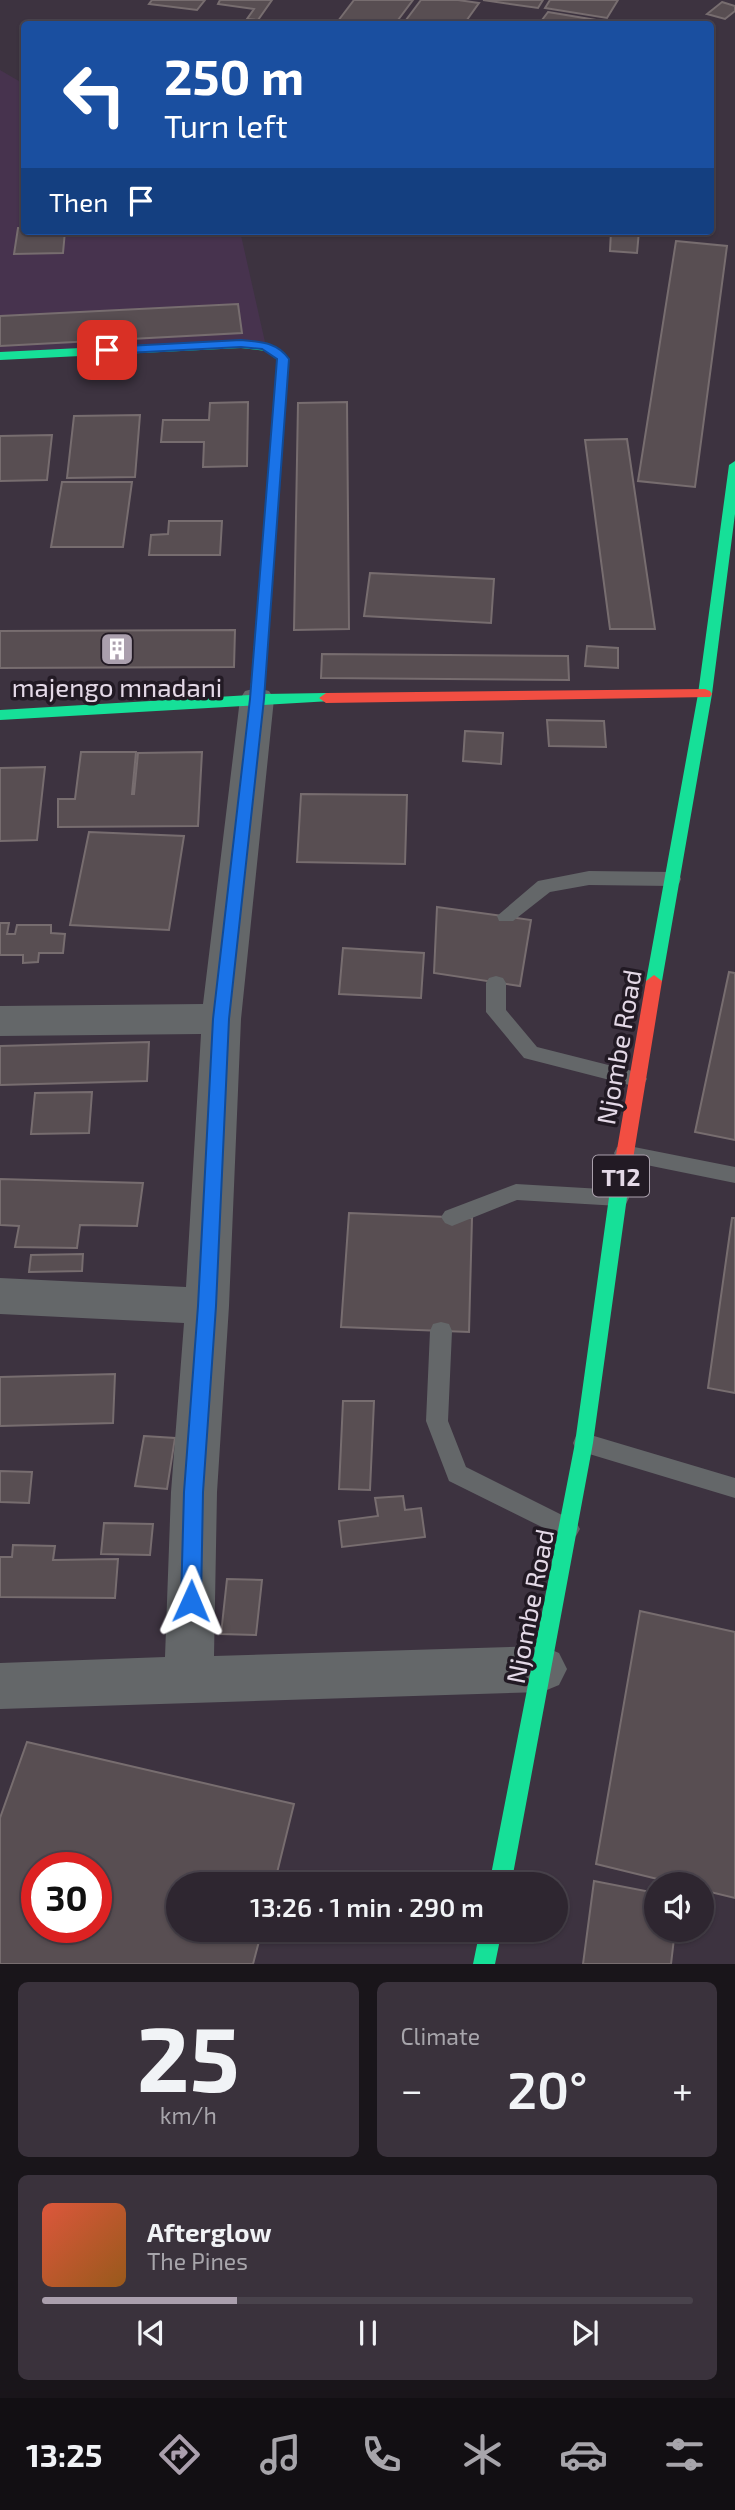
<!DOCTYPE html>
<meta charset="utf-8">
<style>
body{margin:0;font-family:"Exo 2",sans-serif;background:#3a323c;color:#f1f3f6;height:100vh;display:flex;flex-direction:column;font-size:26px;white-space:nowrap}
*{box-sizing:border-box;margin:0}
p{font-size:23px;color:#a7a5ab}
.icon{flex:none;width:38px;height:38px;fill:none;stroke:currentColor;stroke-width:2;stroke-linecap:round;stroke-linejoin:round}
.map{position:relative;height:1964px;overflow:hidden}
.panel{display:flex;flex-direction:column;gap:18px;padding:18px;background:#19151a;flex:1}
.panel>*{flex:none}
.hud{position:absolute;left:21px;top:21px;width:693px;height:214px;border-radius:7px;box-shadow:0 2px 5px #0004,0 0 0 2px #49434c;background:#1a4fa0;color:#fff;overflow:hidden}
.controls{position:absolute;left:644px;top:1872px;display:grid;gap:14px}
.controls a{display:grid;place-items:center;width:70px;height:70px;border-radius:50%;background:#2e2630;box-shadow:0 2px 5px #0004,0 0 0 2px #49434c;font-size:35px}
.speed{position:absolute;left:21px;top:1852px;display:flex;gap:14px;font-size:35px;font-weight:700;text-align:center}
.speed>*{display:grid;place-content:center;width:91px;height:91px;border-radius:50%;background:#2e2630;box-shadow:0 2px 5px #0004,0 0 0 2px #49434c;line-height:1}
.speed .limit{border:10px solid #d22;background:#fff;color:#111}
.pin{position:absolute;display:grid;place-items:center;width:60px;height:60px;color:#fff;margin:-30px;border-radius:14px;box-shadow:0 4px 10px #0006}
.me{position:absolute;width:77px;margin:-38px;rotate:1deg;stroke-linejoin:round;filter:drop-shadow(0 0 5px #0008)}
.turn{display:flex;align-items:center;gap:24px;height:147px;padding:0 28px;font-size:32px}
.turn .icon{width:91px;height:91px;stroke-width:2.5}
.turn b{display:block;font-size:49px;line-height:60px}
.then{display:flex;align-items:center;height:66px;padding:0 28px;background:#0003;gap:14px;font-size:26px}
.big{font-size:52px;font-weight:600;line-height:1.1}
.panel .tile{flex:1;display:flex;flex-direction:column;justify-content:center;gap:10px;min-width:0;padding:0 24px;border-radius:10px;background:#3a323c}
.panel .dial{align-items:center;gap:0}
.dial b{font-size:91px;line-height:1}
.song{display:flex;align-items:center;gap:21px}
.cover{width:84px;height:84px;border-radius:10px;background:linear-gradient(135deg,hsl(10 70% 55%),hsl(30 70% 35%))}
.played{height:7px;border-radius:4px;background:linear-gradient(90deg,#aa9fad 30%,#49434c 30%)}
.keys{display:flex;justify-content:space-around;direction:ltr}
.heat{display:flex;justify-content:space-between;align-items:center;font-size:38px;direction:ltr}
.panel .tiles{flex:1;display:grid;gap:18px;grid-template-columns:1fr 1fr}
.tile:last-child{grid-column:span 2}
.trip{position:absolute;left:166px;top:1872px;width:402px;height:70px;border-radius:35px;background:#2e2630;box-shadow:0 2px 5px #0004,0 0 0 2px #49434c;font-weight:600;line-height:70px;text-align:center}
.tabs{display:flex;height:112px;justify-content:space-around;align-items:center;background:#120f13;color:#a7a5ab}
.tabs .icon{width:49px;height:49px}
.tabs .active{color:#aa9fad}
.tabs b{font-size:32px;color:#f1f3f6}
.map>svg:first-child{display:block}
.built{fill:#47334e}
.building{fill:#584e52;stroke:#776d6f;stroke-width:2;fill-rule:evenodd}
.lines{fill:none;stroke-linecap:round;stroke-linejoin:round}
.lane{fill:#646769;fill-rule:evenodd}
.street{fill:#646769;fill-rule:evenodd}
.fast{fill:#16e098;fill-rule:evenodd}
.jam{fill:#f24e42;fill-rule:evenodd}
.route{fill:#1a73e8;stroke:#114b97;stroke-width:2}
.labels{text-anchor:middle;dominant-baseline:central;stroke-width:7;stroke-linejoin:round;paint-order:stroke}
.shield{fill:#221a24;stroke:#aaa0ac;stroke-width:2}
.shield-label{font-size:24px;font-weight:bold;fill:#e4d9e7}
.poi-label{font-size:26px;fill:#e4d9e7;stroke:#221a24}
.street-label{font-size:26px;fill:#e4d9e7;stroke:#221a24}
</style>
<div class="map">
<svg width="735" height="1964" viewBox="0 0 735 1964">
<rect width="100%" height="100%" fill="#3d3340"/>
<path class="built" d="M0,70L24,84V231H240L265,342L0,353Z"/>
<path class="building" d="M152,0H205L197,10L149,4Z
M220,0H272L258,20L247,19L254,9L218,4Z
M354,0H413L395,24L338,21Z
M421,0H458L479,3L464,24H403Z
M483,0H543L538,8Z
M550,0H618L607,18L545,8Z
M722,2L735,6V11L725,19L707,14Z
M548,12L608,22L606,24H539Z
M18,228H24V231H65L63,253L14,254Z
M104,231H171V234L104,235Z
M611,231H639L637,253L610,251Z
M676,241L727,246L695,487L638,481Z
M238,304L242,333L0,346V316Z
M248,402L247,466L203,467L204,442H161L163,420H209L210,403Z
M347,402L349,629L294,630L298,403Z
M140,415L135,477L67,478L74,416Z
M52,435L47,480L0,481V436Z
M627,439L655,629H610L585,440Z
M62,482H132L123,547H51Z
M169,521H222L220,555H149L151,535L168,534Z
M370,573L494,579L491,623L364,616Z
M235,630L234,667L0,668V631Z
M587,646L618,648V668L585,666Z
M322,654L568,656L569,680L321,678Z
M547,720L604,721L606,747L549,746Z
M465,731L503,733L501,764L463,761Z
M81,752H136L132,794H134L138,753L202,752L198,826L58,827V799H75Z
M45,767L37,840L0,841V768Z
M301,794L407,795L405,864L297,862Z
M89,832L184,836L169,930L70,925Z
M437,907L531,920L520,986L434,973Z
M0,923H9L7,934H15L17,925H51V933L65,934L63,953H39L38,962L23,963V955H0Z
M343,948L424,953L421,998L339,994Z
M729,972L735,973V1140L695,1132Z
M149,1042L147,1081L0,1085V1046Z
M92,1092L89,1133L31,1134L35,1093Z
M0,1179L143,1183L137,1226L80,1225L77,1248L15,1247L19,1226L0,1225Z
M349,1213L472,1218L469,1332L341,1327Z
M732,1218H735V1393L708,1388Z
M83,1254L82,1271L29,1272L31,1255Z
M115,1374L113,1423L0,1426V1377Z
M343,1401H374L370,1490L339,1489Z
M144,1436L175,1438L167,1489L135,1486Z
M0,1471L32,1472L29,1503L0,1502Z
M403,1496L405,1510L421,1508L425,1537L342,1547L339,1521L378,1516L375,1498Z
M104,1523L153,1524L150,1555L101,1554Z
M13,1545L55,1546L53,1560L118,1559L115,1598L0,1597V1557H12Z
M227,1579L262,1580L256,1635L221,1634Z
M640,1611L735,1632V1898L702,1890V1885H682L596,1864Z
M27,1742L294,1804L274,1885H178V1930H262L253,1964H0V1818ZM37,1867H96V1927H37Z
M594,1881L656,1893V1930H675L671,1964H583Z"/>
<g class="lines">
<path class="lane" d="M589,871L672,872L679,874L681,879L679,884L672,886L589,885L550,892L513,921H499L497,916L538,881Z
M496,976L503,978L506,983V1010L537,1047L644,1074L647,1079L644,1084L637,1087L524,1058L486,1012V983L489,978Z
M624,1145L735,1167V1183L617,1159L614,1153L617,1147Z
M516,1184L619,1190L626,1192L629,1198L626,1204L619,1206L517,1200L452,1226L445,1223L441,1217L445,1211Z
M441,1322L449,1324L452,1331L448,1421L466,1467L576,1522L580,1529L576,1536L568,1540L560,1536L449,1481L426,1421L430,1331L433,1324Z
M584,1433L735,1478V1498L576,1450L573,1443L576,1436Z"/>
<path class="street" d="M257,688L269,691L274,699L241,1019L229,1306L217,1492L214,1656L542,1646L559,1653L567,1669L559,1685L542,1692L0,1709V1663L165,1657L171,1492L184,1323L0,1314V1278L186,1287L201,1034L0,1036V1006L203,1004L240,699L245,691Z"/>
<path class="fast" d="M241,340L274,346L289,359L264,694L326,693L331,695L333,698L331,701L0,720V710L250,695L277,360L266,351L241,348L0,360V352Z
M735,461V514L712,694L662,981L654,987L646,981L698,694L729,465Z
M619,1183L625,1185L628,1190L593,1443L511,1885H489L575,1443L610,1190L613,1185Z
M480,1930H502L495,1964H473Z"/>
<path class="jam" d="M705,689L710,691L712,694L710,697L326,703L319,698L326,693Z
M654,975L662,981L628,1190L625,1195L619,1197L613,1195L610,1190L646,981Z"/>
</g>
<path class="route" d="M241,340C261,342 277,342 289,359L264,699L229,1019L216,1306L203,1492L201,1601L198,1607L191,1610L184,1607L181,1601L184,1492L198,1306L213,1019L250,699L277,359L262,349L241,347L107,354L101,350L107,347Z"/>
<defs>
<g id="building-square" transform="scale(1.75)"><rect x="-9" y="-9" width="18" height="18" rx="4" fill="#aa9fad" stroke="#221a24"/><path d="M-4-6H4V6H1V3H-1V6H-4ZM-2.5-4.3h1.7v1.8h-1.7ZM.8-4.3h1.7v1.8H.8ZM-2.5-1h1.7V.8h-1.7ZM.8-1h1.7V.8H.8Z" fill="#fff"/></g>
</defs>
<g fill-rule="evenodd">
<use href="#building-square" x="117" y="649"/>
</g>
<g class="labels">
<rect class="shield" x="593" y="1155.5" width="56" height="41" rx="5"/>
<g class="shield-label">
<text x="621" y="1176">T12</text>
</g>
<g class="poi-label">
<text x="117" y="686">majengo mnadani</text>
</g>
<g class="street-label">
<text transform="translate(618 1047) rotate(-80)">Njombe Road</text>
<text transform="translate(529 1606) rotate(-79)">Njombe Road</text>
</g>
</g>
</svg>
<div class="controls">
<a><svg class="icon" aria-label="sound" viewBox="0 0 24 24"><path d="M4 9h4l5-4v14l-5-4H4zM17 9q2 3 0 6"/></svg></a>
</div>
<div class="speed"><div class="limit">30</div></div>
<div class="pin" style="left:107px;top:350px;background:#d93025"><svg class="icon" aria-label="arrive" viewBox="0 0 24 24"><path d="M6 21V4h12l-3 4 3 4H6"/></svg></div>
<svg class="me" style="left:191px;top:1601px" viewBox="-20 -20 40 40"><path d="M0-17L14 15 0 8-14 15z" fill="#1a73e8" stroke="#fff" stroke-width="4"/></svg>
<div class="trip">13:26 · 1 min · 290 m</div>
<div class="hud">
<div class="turn"><svg class="icon" aria-label="left" viewBox="0 0 24 24"><path d="M17 20v-9H6M10 6l-5 5 5 5"/></svg><div><b>250 m</b>Turn left</div></div>
<div class="then">Then<svg class="icon" aria-label="arrive" viewBox="0 0 24 24"><path d="M6 21V4h12l-3 4 3 4H6"/></svg></div>
</div>
</div>
<section class="panel">
<div class="tiles">
<div class="tile dial"><b>25</b><p>km/h</p></div>
<div class="tile"><p>Climate</p>
<div class="heat"><a>−</a><b class="big">20°</b><a>+</a></div>
</div>
<div class="tile">
<div class="song"><i class="cover"></i><div><b>Afterglow</b><p>The Pines</p></div></div>
<div class="played"></div>
<div class="keys"><svg class="icon" aria-label="previous" viewBox="0 0 24 24"><path d="M18 5L8 12l10 7zM5 5v14"/></svg><svg class="icon" aria-label="pause" viewBox="0 0 24 24"><path d="M8 5v14M16 5v14"/></svg><svg class="icon" aria-label="next" viewBox="0 0 24 24"><path d="M6 5l10 7-10 7zM19 5v14"/></svg></div>
</div>
</div>
</section>
<nav class="tabs">
<b>13:25</b>
<svg class="icon active" aria-label="directions" viewBox="0 0 24 24"><path d="M12 3l9 9-9 9-9-9zM9 14v-3h6M13 9l2 2-2 2"/></svg>
<svg class="icon" aria-label="music" viewBox="0 0 24 24"><path d="M9 18V5l10-2v13"/><circle cx="6" cy="18" r="3"/><circle cx="16" cy="16" r="3"/></svg>
<svg class="icon" aria-label="phone" viewBox="0 0 24 24"><path d="M5 4h4l2 5-3 2q2 4 5 5l2-3 5 2v4C11 20 4 13 5 4z"/></svg>
<svg class="icon" aria-label="climate" viewBox="0 0 24 24"><path d="M12 3v18M4 7l16 10M4 17L20 7"/></svg>
<svg class="icon" aria-label="car" viewBox="0 0 24 24"><path d="M5 17H2v-5l4-1 3-4h7l3 4 3 1v5h-3M9 17h6M6 11h13"/><circle cx="7" cy="17" r="2"/><circle cx="17" cy="17" r="2"/></svg>
<svg class="icon" aria-label="filters" viewBox="0 0 24 24"><path d="M4 7h16M4 17h16"/><circle cx="9" cy="7" r="2"/><circle cx="15" cy="17" r="2"/></svg>
</nav>
